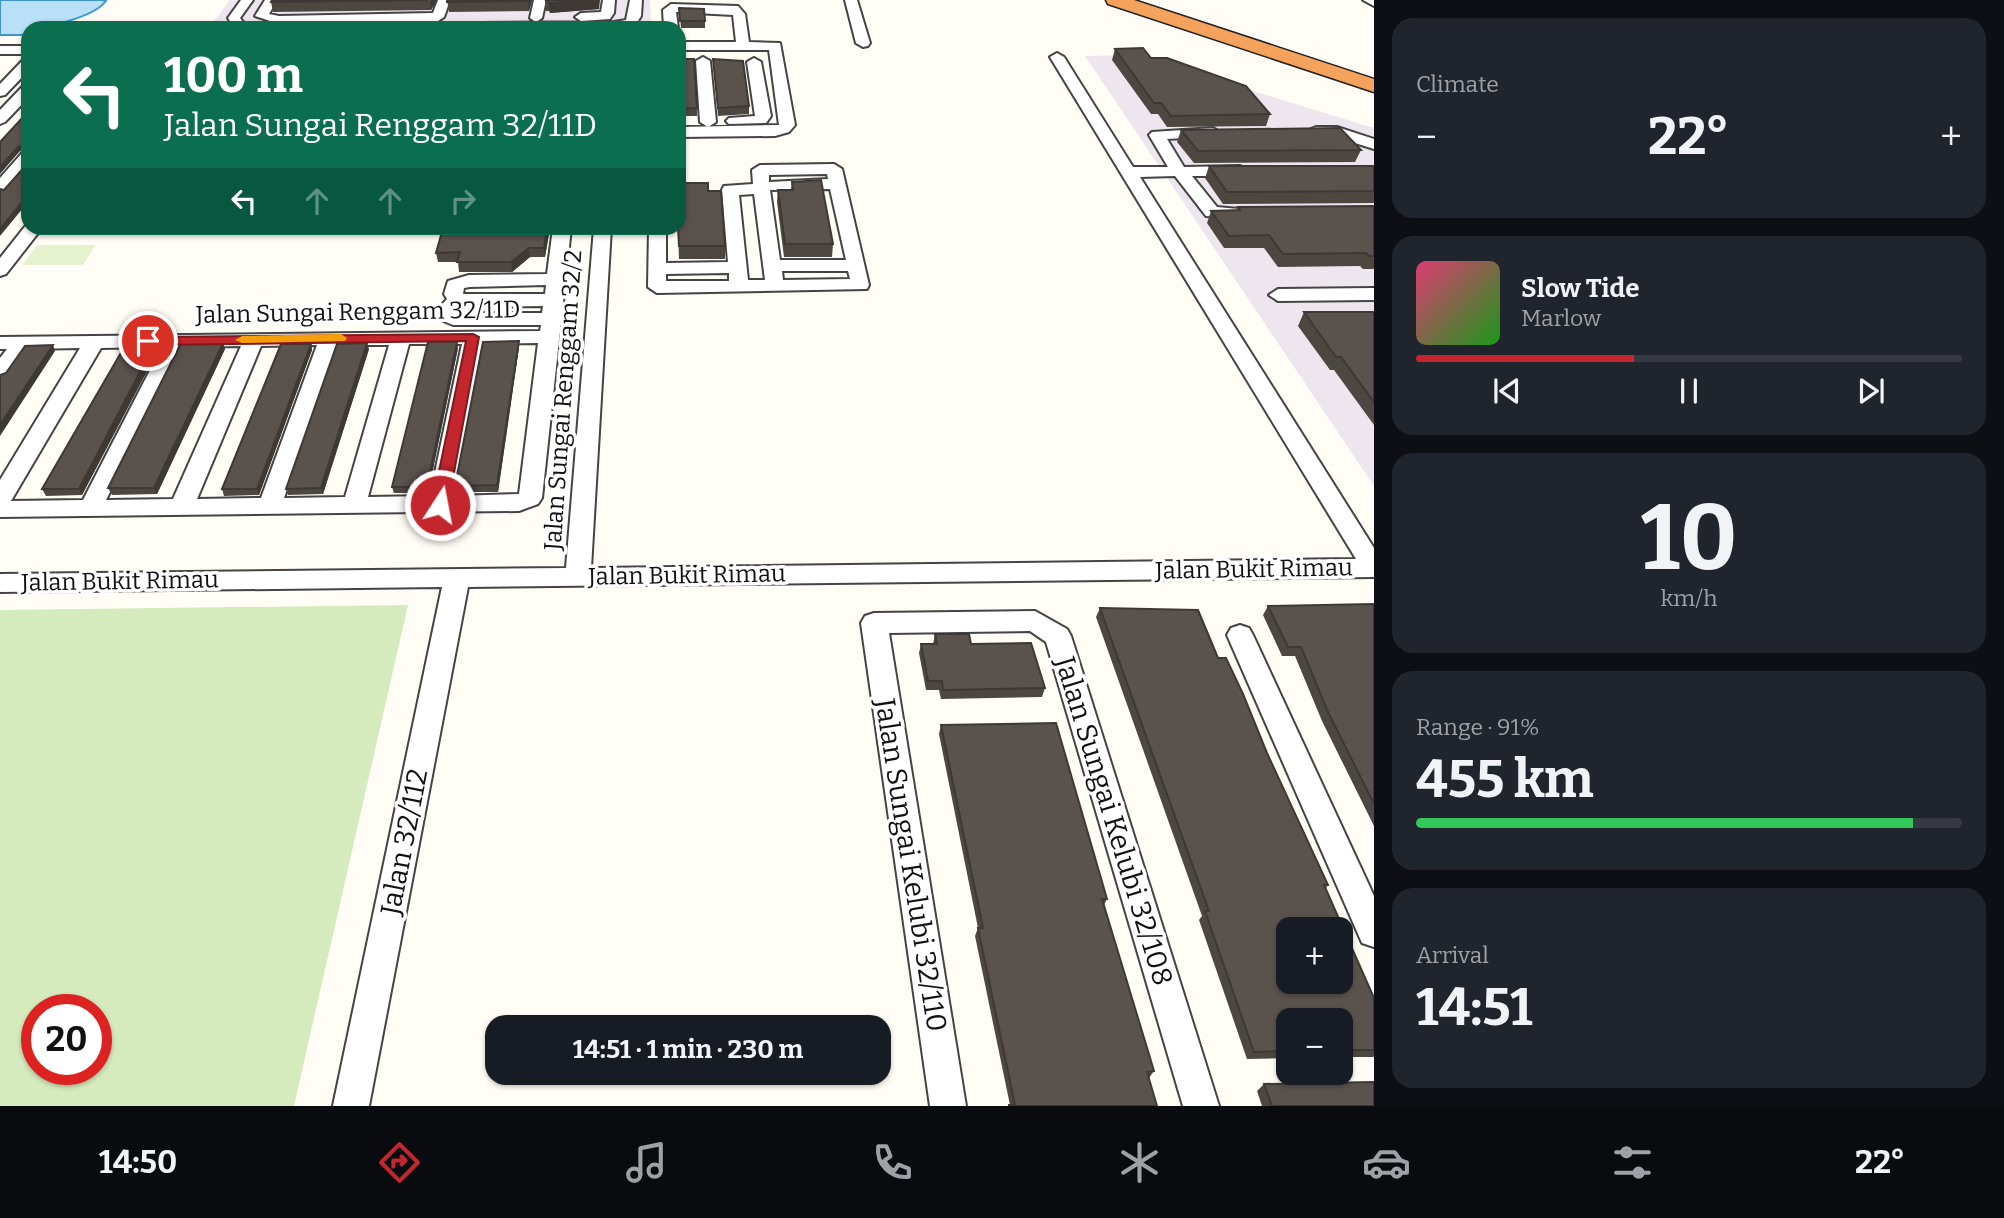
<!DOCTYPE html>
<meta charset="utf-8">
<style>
body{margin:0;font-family:Bitter,serif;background:#20242c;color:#f1f3f6;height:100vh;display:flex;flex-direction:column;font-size:26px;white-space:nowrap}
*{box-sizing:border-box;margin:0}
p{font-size:23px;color:#9ea1a6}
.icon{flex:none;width:38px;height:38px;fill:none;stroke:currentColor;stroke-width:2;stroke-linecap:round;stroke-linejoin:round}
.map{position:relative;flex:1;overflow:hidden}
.side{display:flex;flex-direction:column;gap:18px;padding:18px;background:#0d0f14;width:630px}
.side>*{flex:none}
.banner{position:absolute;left:21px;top:21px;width:665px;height:214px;border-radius:21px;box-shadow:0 2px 5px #0004;background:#0b6e4f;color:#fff;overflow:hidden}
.controls{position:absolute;left:1276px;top:917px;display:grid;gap:14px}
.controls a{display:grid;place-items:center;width:77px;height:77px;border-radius:14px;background:#171b24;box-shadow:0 2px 5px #0004;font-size:35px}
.speed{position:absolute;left:21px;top:994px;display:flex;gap:14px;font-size:35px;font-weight:700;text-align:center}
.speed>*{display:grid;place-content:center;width:91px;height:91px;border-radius:50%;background:#171b24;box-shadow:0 2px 5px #0004;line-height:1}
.speed .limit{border:10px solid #d22;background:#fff;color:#111}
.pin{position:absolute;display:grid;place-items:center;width:60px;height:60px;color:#fff;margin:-30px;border:4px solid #fff;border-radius:50%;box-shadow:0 2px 7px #0007}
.me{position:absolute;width:77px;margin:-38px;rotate:11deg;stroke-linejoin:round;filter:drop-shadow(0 0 5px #0008)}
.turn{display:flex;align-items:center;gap:24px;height:147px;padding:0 28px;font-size:32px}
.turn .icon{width:91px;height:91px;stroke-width:2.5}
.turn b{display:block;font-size:49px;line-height:60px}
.lanes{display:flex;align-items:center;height:66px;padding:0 28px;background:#0003;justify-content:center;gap:35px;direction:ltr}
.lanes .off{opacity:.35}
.big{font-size:52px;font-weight:700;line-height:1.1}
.side .tile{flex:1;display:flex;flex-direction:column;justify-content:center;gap:10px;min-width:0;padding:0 24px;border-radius:21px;background:#20242c}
.side .dial{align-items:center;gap:0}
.dial b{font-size:91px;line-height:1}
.song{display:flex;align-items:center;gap:21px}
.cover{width:84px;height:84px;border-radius:10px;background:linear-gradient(135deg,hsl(340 70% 55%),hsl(120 70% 35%))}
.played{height:7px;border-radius:4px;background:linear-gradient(90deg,#c4262e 40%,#363941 40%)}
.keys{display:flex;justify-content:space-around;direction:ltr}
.heat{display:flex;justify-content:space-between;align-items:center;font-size:38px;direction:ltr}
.charge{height:10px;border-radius:5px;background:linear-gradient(90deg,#34c759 91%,#363941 0)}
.trip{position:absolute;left:485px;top:1015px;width:406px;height:70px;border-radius:21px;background:#171b24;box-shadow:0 2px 5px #0004;font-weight:700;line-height:70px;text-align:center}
.dock{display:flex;height:112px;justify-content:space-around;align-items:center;background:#090b0e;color:#9ea1a6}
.dock .icon{width:49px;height:49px}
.dock .current{color:#c4262e}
.dock b{font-size:32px;color:#f1f3f6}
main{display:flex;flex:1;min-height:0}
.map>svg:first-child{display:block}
.industrial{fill:#eee6ef}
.green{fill:#d5ebbd;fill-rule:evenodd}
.pitch{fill:#e6f2cf}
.water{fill:#b9e0f7;stroke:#3f96cf;stroke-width:2}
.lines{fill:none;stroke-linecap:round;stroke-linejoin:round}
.minor-casing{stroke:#444;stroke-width:4}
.highway-casing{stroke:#222;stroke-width:3}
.minor{fill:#fff;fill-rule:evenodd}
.highway{fill:#f5a25d;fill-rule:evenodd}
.wall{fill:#4d4742}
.shaded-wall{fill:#3f3936}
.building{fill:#5a524d;stroke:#3f3936;stroke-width:2;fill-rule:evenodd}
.route{fill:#c4262e;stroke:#7f191e;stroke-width:2}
.slow{fill:#f59e0b}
.labels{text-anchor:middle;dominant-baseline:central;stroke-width:7;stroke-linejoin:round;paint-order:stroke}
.street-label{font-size:24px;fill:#111;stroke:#fff}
.near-street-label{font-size:28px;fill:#111;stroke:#fff}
</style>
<main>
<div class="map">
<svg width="1374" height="1106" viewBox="0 0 1374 1106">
<rect width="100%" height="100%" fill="#fffdf5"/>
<path class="industrial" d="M230,0H650L651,28H209Z
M1135,55L1374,128V486L1085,56Z"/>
<path class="green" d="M408,605L294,1106H0V610ZM37,1010H96V1069H37Z"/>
<path class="pitch" d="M37,245H96L83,265H22Z"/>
<path class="water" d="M0,0H102L106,1C94,17 48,28 28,28V35H0Z"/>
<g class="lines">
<g class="minor-casing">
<path id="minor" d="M241,0H253L240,18L243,22L259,28H234L228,18Z
M265,0H277L269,14L279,16L433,13L438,0H450L444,17L438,21L279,24L255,16Z
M534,0H546L542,18L536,22L530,18Z
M603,0H615L614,13L610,19L581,21L575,17L581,13L601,12Z
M630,0H642L641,16L635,26L624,28H357L364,24L614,22L626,20Z
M845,0H857L870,43L868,46L863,47L856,43Z
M1363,0H1374V6Z
M671,4L738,6L745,14L749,42L780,43L795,125L789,132L775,136L679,137V127L779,125L769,50H679V42H736L733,15L676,12L678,28H664L663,10Z
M0,46H28V54H0Z
M1057,53L1064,57L1133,167H1168L1149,135L1152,132L1213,128L1221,133L1218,136L1167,139L1184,167L1240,166L1248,171L1240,176H1192L1217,207L1250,210L1253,214L1250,218L1244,219L1206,216L1175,176L1140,177L1374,548V577L468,587L369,1106H333L442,587L0,592V574L566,568L594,228H611L591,568L1356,559L1050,57Z
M703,57L710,61L716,122L708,127L700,122L696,61Z
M754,58L761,62L771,116L766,123L729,124L726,121L729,118L755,116L747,62Z
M28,59V71L5,95L0,96V84L23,60Z
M28,85V98L5,122L0,124V110L23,86Z
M1316,127H1337L1374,139V149L1336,137L1311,135L1308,132L1311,129Z
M28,151V166L6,192L0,193V178L22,153Z
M834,164L842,169L869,285L867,289L657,293L648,287L649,228H666V263L728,262L722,190L724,186L753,184L752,170L760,165ZM827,174L828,179L769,182V175ZM830,189L846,260H780L770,190ZM754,194L765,280H748L739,195ZM782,271H848L850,279L783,280ZM729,273V281H666V274Z
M27,224L28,228H42L6,274L0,276V258Z
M553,228H571L542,498L538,504L519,511L0,517V480L80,348L27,349L7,377L0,379V358L7,349H0V337L540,331L541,325H453L441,320L437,310L447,299L444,294L448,281L469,275L547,274ZM546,285L545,294H463L464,288L470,287ZM461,306L465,307L543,306L542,313H457ZM538,343L519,494L453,496L482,344ZM409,344H462L430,496L368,497ZM317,345L261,498L197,499L261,346ZM337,345H389L345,497L284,498ZM241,346L173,499L106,500L182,347ZM162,347L83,500L11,501L101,348Z
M1374,288V300L1278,301L1269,295L1278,289Z
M1035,611L1067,629L1071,636L1219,1106H1183L1046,642L1030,631L889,633L966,1106H930L861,623L865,616L874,613Z
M1240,625L1249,628L1253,635L1374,896V947L1362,943L1227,635L1231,628Z"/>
</g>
<g class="highway-casing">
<path id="highway" d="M1106,0H1134L1374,79V92L1108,4Z"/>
</g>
<use href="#minor" class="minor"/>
<use href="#highway" class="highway"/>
</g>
<path class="wall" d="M437,0L431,10L273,12L271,2Z
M447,0H532L529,11L449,12Z
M545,0L599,9L550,13L549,11H546Z
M679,8L705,21V28H681Z
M1115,49L1151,58L1270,114L1266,126L1167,127L1158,114H1151L1112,60Z
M679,59L697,108V116H679Z
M713,59L749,106V114L718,116Z
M1181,130L1361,150L1355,162L1194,163L1177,142Z
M1209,166H1374V203L1223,204L1205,178Z
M792,182L833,244L832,257H784L777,202L778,190H791Z
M1374,206V269H1363L1360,266L1278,267L1264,248H1224L1207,223L1211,211L1237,210L1238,207Z
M443,228H550L545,257H530L512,272H459L458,262H438L436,253Z
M678,228L725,246V259H679Z
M1304,312H1374V425L1334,370H1330L1298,326Z
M155,343L158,350L82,495L46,496L42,489Z
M223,343L225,349L157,494L112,495L108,488Z
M311,344L312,350L259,495L224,496L222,489Z
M519,347L498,492H456L455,486Z
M458,348L428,493H394L392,487Z
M369,349L323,494L288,495L286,489Z
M1374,604V826L1322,721L1295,656H1282L1263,615L1268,606Z
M1100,608L1218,658L1267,753L1328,885L1326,888L1374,998V1057H1340V1020H1288V1058L1247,1059L1199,920L1202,916L1096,617Z
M935,634L971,644L1045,688L1042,697L941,699L939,690H926L919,653L921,644H933Z
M941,725L1107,899L1104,905L1154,1071L1149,1078L1157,1106H1008L1010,1105L975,936L978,928L939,734Z
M1264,1084L1374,1106H1262L1257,1091Z"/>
<path class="shaded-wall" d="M430,0H437L431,10Z
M528,0H532L529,11Z
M586,0H600L599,9L550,13L549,3Z
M28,144V149L20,151L0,174V167L18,147Z
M28,195V202L0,236V229Z
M547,228H550L545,257L544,248Z
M529,248L530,257L512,272L511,262Z
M519,341V347L498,492L497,485Z
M457,342L458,348L428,493L427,487Z
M155,343L158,350L82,495L79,489Z
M223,343L225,349L157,494L154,488Z
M367,343L369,349L323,494L321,488Z
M311,344L312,350L259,495L257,489Z
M53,345L55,351L0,436V425Z"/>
<path class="building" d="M272,0H428L271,2Z
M447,0H528V1L447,2Z
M545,0H586L549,3V1Z
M679,8L704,9L705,21H680Z
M1143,48L1151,58H1167L1246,86L1270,114L1171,116L1161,103H1154L1115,49Z
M679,59H694L697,108L679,109Z
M713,59L743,61L749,106L718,108Z
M24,116H28V163V144L18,147L0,167V142Z
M1340,128L1361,150L1198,151L1181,130Z
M28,163V195L0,229V189L4,190Z
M1209,166H1374V191L1227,192Z
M821,180L833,244H785L778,190H793L792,182Z
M679,183H708V191H721L725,246H679L678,228H679Z
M1374,206V256H1369L1366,253L1283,254L1269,235L1229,236L1211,211L1240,210L1238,207Z
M443,228H547L544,248H529L511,262H457L460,252L436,253Z
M1304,312H1374V402L1341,357H1336Z
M519,341L497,485L455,486L483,342Z
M428,342H457L427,487H392Z
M155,343L79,489H42L126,344Z
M181,343H223L154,488H108Z
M367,343L321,488L286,489L337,344Z
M281,344H311L257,489H222Z
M53,345L2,422L0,425V375L6,373L25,346Z
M1374,604V804L1328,712L1301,647H1288L1268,606Z
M1100,608L1198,610L1218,658H1226L1243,694L1267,753L1328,885H1324L1374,998V1050H1340V1020H1288V1051L1254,1052L1205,911H1209ZM1288,929H1340V982H1288Z
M935,634H969L971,644L1031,643L1045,688L943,690L942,681H928L921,644H937Z
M1056,723L1107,899H1102L1154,1071L1147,1072L1157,1106H1009V1105H1015L978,928H983L941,725Z
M1374,1082V1106H1272L1264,1084Z"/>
<path class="route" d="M473,334L479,337L448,505L440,510L432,505L466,341L148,345L142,341L148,337Z"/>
<path class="slow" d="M341,334L347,338L345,341L242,343L235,340L242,336Z"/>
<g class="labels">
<g class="street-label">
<text transform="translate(358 312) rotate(-1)">Jalan Sungai Renggam 32/11D</text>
<text transform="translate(563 400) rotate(-86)">Jalan Sungai Renggam 32/2</text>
<text transform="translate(1254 569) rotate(-1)">Jalan Bukit Rimau</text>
<text transform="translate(687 575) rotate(-1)">Jalan Bukit Rimau</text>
<text transform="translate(120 581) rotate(-1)">Jalan Bukit Rimau</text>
</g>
<g class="near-street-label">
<text transform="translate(1114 821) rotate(73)">Jalan Sungai Kelubi 32/108</text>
<text transform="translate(404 842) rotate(-79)">Jalan 32/112</text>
<text transform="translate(911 865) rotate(81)">Jalan Sungai Kelubi 32/110</text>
</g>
</g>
</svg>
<div class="controls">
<a>+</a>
<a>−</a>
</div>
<div class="speed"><div class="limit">20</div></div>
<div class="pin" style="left:148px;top:341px;background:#d93025"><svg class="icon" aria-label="arrive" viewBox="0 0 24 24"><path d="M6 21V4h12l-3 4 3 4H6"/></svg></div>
<svg class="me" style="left:440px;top:505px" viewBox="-20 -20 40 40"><circle r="17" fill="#c4262e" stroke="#fff" stroke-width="3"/><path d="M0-11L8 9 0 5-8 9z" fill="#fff"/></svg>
<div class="trip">14:51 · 1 min · 230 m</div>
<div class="banner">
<div class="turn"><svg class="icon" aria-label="left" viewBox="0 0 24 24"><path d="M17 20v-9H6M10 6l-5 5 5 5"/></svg><div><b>100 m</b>Jalan Sungai Renggam 32/11D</div></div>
<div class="lanes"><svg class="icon" aria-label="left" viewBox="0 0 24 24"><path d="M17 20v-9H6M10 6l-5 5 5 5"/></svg><svg class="icon off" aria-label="ahead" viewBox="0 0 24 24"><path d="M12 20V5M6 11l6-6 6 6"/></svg><svg class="icon off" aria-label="ahead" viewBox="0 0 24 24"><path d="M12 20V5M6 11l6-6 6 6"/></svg><svg class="icon off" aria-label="right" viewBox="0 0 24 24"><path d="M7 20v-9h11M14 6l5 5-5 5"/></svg></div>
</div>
</div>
<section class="side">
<div class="tile"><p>Climate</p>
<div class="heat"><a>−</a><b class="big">22°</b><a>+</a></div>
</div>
<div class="tile">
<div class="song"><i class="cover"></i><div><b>Slow Tide</b><p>Marlow</p></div></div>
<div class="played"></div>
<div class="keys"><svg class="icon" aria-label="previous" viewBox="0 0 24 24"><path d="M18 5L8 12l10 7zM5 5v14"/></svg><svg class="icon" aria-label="pause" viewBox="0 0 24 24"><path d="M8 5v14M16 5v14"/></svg><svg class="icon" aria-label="next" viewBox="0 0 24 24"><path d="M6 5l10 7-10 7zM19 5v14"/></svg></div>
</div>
<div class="tile dial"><b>10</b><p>km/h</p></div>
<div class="tile"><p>Range · 91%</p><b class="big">455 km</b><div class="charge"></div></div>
<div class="tile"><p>Arrival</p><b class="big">14:51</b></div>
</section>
</main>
<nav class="dock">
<b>14:50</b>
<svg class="icon current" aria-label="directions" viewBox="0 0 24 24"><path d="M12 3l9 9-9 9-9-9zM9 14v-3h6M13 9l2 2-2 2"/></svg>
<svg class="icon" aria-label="music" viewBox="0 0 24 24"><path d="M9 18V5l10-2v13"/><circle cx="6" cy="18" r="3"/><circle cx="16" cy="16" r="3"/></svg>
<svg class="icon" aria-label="phone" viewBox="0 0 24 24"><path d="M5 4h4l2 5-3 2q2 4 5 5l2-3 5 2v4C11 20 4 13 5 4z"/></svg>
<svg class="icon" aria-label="climate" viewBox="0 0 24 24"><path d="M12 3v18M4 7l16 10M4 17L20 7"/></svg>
<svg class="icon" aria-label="car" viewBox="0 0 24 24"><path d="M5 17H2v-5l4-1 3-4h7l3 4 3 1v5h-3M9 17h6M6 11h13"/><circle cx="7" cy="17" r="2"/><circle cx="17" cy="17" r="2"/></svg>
<svg class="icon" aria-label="filters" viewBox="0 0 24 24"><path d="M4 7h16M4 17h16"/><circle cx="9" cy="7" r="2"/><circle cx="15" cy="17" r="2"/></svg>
<b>22°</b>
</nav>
